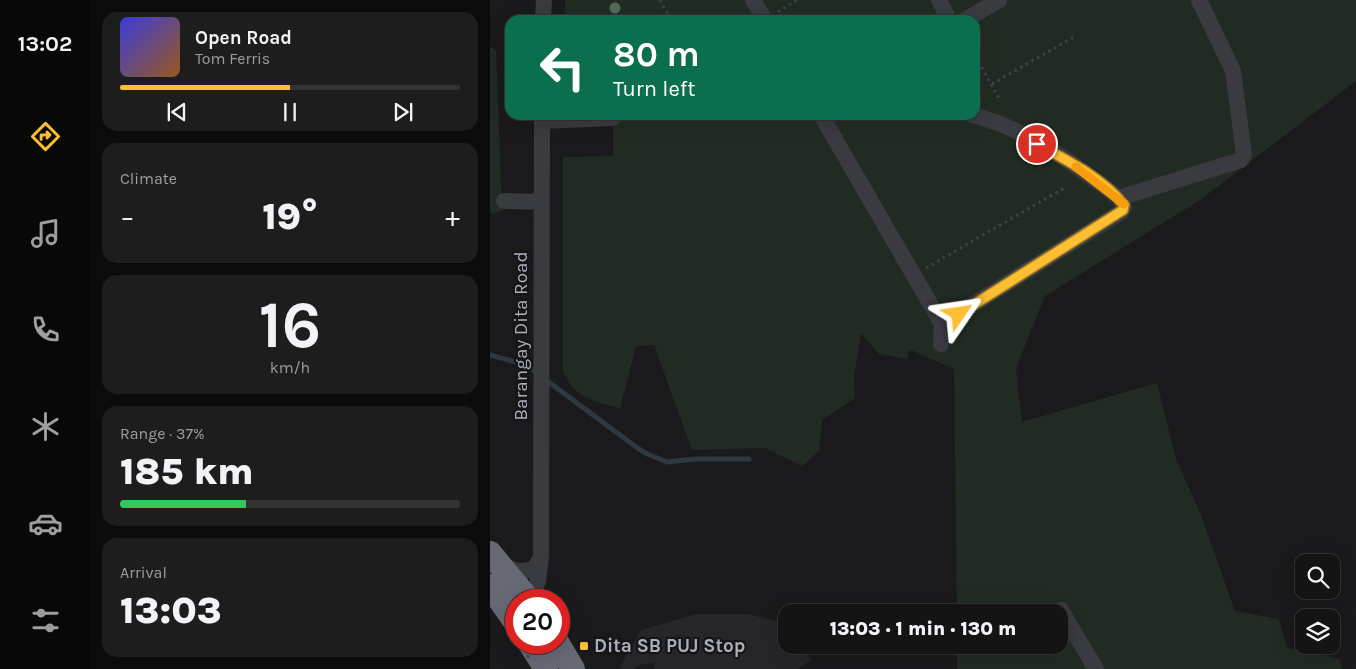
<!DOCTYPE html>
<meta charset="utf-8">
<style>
body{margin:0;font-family:Karla,sans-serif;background:#1d1d1e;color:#f1f3f6;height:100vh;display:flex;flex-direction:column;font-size:19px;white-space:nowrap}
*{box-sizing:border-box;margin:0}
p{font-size:16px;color:#9d9ea0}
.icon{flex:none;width:28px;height:28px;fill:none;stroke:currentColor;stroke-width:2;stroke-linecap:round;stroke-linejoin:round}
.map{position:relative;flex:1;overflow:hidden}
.sheet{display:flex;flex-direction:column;gap:12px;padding:12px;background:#0b0b0c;width:400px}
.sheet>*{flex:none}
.guide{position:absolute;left:15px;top:15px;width:475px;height:105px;border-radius:15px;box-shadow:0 5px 20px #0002,0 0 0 1px #333334;background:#0b6e4f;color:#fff;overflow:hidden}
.fabs{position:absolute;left:805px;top:554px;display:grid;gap:10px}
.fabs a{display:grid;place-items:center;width:45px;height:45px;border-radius:10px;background:#141415;box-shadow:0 5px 20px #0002,0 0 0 1px #333334;font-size:25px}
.speed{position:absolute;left:15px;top:589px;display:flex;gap:10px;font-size:25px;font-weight:700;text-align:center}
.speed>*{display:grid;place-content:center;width:65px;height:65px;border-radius:50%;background:#141415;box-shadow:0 5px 20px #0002,0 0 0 1px #333334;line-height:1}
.speed .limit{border:8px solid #d22;background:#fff;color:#111}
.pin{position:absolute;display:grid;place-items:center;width:42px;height:42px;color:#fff;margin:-21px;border:2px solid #fff;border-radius:50%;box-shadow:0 1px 5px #0007}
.me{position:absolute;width:55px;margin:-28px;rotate:58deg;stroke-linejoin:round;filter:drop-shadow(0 0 4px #0008)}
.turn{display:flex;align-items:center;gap:18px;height:105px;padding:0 25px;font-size:22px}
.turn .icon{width:65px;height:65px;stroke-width:2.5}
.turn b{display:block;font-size:35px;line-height:42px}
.big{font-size:38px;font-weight:800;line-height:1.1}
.sheet .card{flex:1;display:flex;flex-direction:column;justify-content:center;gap:8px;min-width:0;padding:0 18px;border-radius:15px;background:#1d1d1e}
.sheet .dial{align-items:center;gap:0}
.dial b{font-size:65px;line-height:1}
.song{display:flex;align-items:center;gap:15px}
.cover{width:60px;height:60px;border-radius:8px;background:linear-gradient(135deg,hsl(240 70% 55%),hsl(30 70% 35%))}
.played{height:5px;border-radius:2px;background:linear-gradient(90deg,#fcbe32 50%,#333334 50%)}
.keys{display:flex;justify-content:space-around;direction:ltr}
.heat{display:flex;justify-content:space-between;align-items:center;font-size:28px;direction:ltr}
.charge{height:8px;border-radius:4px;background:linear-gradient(90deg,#34c759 37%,#333334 0)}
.trip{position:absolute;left:288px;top:604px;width:290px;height:50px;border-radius:15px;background:#141415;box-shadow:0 5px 20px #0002,0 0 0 1px #333334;font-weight:800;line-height:50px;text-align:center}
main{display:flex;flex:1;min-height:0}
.tabs{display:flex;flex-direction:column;width:90px;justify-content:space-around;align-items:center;background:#080808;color:#9d9ea0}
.tabs .icon{width:35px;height:35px}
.tabs .active{color:#fcbe32}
.tabs b{font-size:22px;color:#f1f3f6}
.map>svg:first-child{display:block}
.built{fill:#262529}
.green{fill:#212b23}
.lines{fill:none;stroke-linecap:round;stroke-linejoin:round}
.stream{stroke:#2e3841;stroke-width:5}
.path{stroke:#404248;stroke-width:3;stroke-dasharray:2.5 4;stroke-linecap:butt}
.minor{stroke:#3a3b41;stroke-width:16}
.highway{stroke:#666973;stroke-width:24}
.path-bridge{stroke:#404248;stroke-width:3;stroke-dasharray:2.5 4;stroke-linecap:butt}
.tree{fill:#536856}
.route-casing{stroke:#a47c20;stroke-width:12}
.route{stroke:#fcbe32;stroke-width:9}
.slow{stroke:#f59e0b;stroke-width:9}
.poi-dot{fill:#fcbe32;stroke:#151417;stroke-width:2}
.labels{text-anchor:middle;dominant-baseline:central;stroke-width:4.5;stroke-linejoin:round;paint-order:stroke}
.street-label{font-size:19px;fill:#abb0bc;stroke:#151417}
.poi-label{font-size:19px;font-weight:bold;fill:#abb0bc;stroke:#151417;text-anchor:start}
</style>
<main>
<nav class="tabs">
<b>13:02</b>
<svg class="icon active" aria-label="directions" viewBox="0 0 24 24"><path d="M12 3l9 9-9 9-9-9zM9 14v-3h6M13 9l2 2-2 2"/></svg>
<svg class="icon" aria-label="music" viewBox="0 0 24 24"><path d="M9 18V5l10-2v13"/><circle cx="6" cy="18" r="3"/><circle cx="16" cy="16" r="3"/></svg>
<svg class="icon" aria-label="phone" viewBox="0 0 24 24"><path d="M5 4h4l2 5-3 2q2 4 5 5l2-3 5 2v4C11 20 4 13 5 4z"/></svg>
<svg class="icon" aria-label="climate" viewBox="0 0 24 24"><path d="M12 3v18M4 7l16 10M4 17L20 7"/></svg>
<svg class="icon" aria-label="car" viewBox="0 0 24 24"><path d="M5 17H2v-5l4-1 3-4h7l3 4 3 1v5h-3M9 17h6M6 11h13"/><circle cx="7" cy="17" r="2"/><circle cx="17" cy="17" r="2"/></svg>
<svg class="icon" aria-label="filters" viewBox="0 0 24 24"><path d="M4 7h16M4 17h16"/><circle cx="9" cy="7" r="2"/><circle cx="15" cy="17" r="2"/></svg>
</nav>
<section class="sheet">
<div class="card">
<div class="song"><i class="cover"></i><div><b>Open Road</b><p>Tom Ferris</p></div></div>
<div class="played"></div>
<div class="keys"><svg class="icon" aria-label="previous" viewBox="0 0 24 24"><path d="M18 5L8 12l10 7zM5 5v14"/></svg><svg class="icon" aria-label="pause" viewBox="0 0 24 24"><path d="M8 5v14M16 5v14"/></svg><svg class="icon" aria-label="next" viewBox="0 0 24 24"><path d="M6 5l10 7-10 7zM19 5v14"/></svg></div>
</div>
<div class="card"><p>Climate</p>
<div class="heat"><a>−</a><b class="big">19°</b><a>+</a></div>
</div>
<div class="card dial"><b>16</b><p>km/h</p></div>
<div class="card"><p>Range · 37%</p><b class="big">185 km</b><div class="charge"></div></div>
<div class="card"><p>Arrival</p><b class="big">13:03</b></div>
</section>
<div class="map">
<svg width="866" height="669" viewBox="0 0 866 669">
<rect width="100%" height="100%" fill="#1a1a1c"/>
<path class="built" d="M206,614H258L296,624V645H313L321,660L308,669H164L165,663L152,664L144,669H131L130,667L151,630Z"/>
<path class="green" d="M75,0H866V81L710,200L555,296L526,368L532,422L667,383L686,459L711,515L745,611L789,619L797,648L850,659L852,669H467V645H569V612H467L464,369L419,349L417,359L389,354L371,333L364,376L365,398L332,420L329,451L312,466L275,448L202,450L164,345L146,346L130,408C104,402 83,397 73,371V157L123,156V115H485V20H75Z
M0,46L6,51L12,211L0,214Z"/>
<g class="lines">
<path class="stream" d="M0,355L40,366L47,373
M56,380L138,441L155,453L177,462L206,459H259"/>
<path class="path" d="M170,0L181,20
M288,12L307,0
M485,56L510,100
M502,84L584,37
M436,268L576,187
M69,612L76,625"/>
<path class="minor" d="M263,0L275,20
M449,0L459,20
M53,20L54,0
M475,20L509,0
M331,115L452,324L451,344
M52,121L123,118
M629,198L751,160L754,155L743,71L709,0
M14,201L52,202
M452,324L631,212L634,207L629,198C586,165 536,128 482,115
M11,563C23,571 30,573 44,569L51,557
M41,600L48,581L51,557L52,115
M571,610L606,669"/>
<path class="highway" d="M0,553L39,600
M0,586L26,623
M39,642L56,669
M67,642L83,669"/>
<path class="path-bridge" d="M37,657L60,642"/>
</g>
<circle class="tree" cx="125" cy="8" r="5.5"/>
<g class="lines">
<g class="route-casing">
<path id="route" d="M469,314L633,210L634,205C612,178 577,160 547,144"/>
</g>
<use href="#route" class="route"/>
<path class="slow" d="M586,167L634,204"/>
</g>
<rect class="poi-dot" x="89" y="641" width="10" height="10" rx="2.5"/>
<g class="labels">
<g class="street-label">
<text transform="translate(31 336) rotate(-90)">Barangay Dita Road</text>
</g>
<g class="poi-label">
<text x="104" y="646">Dita SB PUJ Stop</text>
</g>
</g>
</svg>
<div class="fabs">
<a><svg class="icon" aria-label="search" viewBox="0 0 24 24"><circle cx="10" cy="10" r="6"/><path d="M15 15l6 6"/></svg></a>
<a><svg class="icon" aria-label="layers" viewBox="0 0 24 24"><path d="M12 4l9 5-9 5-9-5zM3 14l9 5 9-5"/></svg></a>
</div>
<div class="speed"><div class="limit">20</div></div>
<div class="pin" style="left:547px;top:144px;background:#d93025"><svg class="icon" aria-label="arrive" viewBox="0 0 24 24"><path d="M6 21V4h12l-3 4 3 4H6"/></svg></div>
<svg class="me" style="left:469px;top:314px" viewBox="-20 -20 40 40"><path d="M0-17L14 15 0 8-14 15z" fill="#fcbe32" stroke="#fff" stroke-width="4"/></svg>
<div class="trip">13:03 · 1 min · 130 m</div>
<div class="guide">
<div class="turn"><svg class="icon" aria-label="left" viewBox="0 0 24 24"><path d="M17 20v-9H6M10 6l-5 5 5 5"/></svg><div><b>80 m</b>Turn left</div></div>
</div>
</div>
</main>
